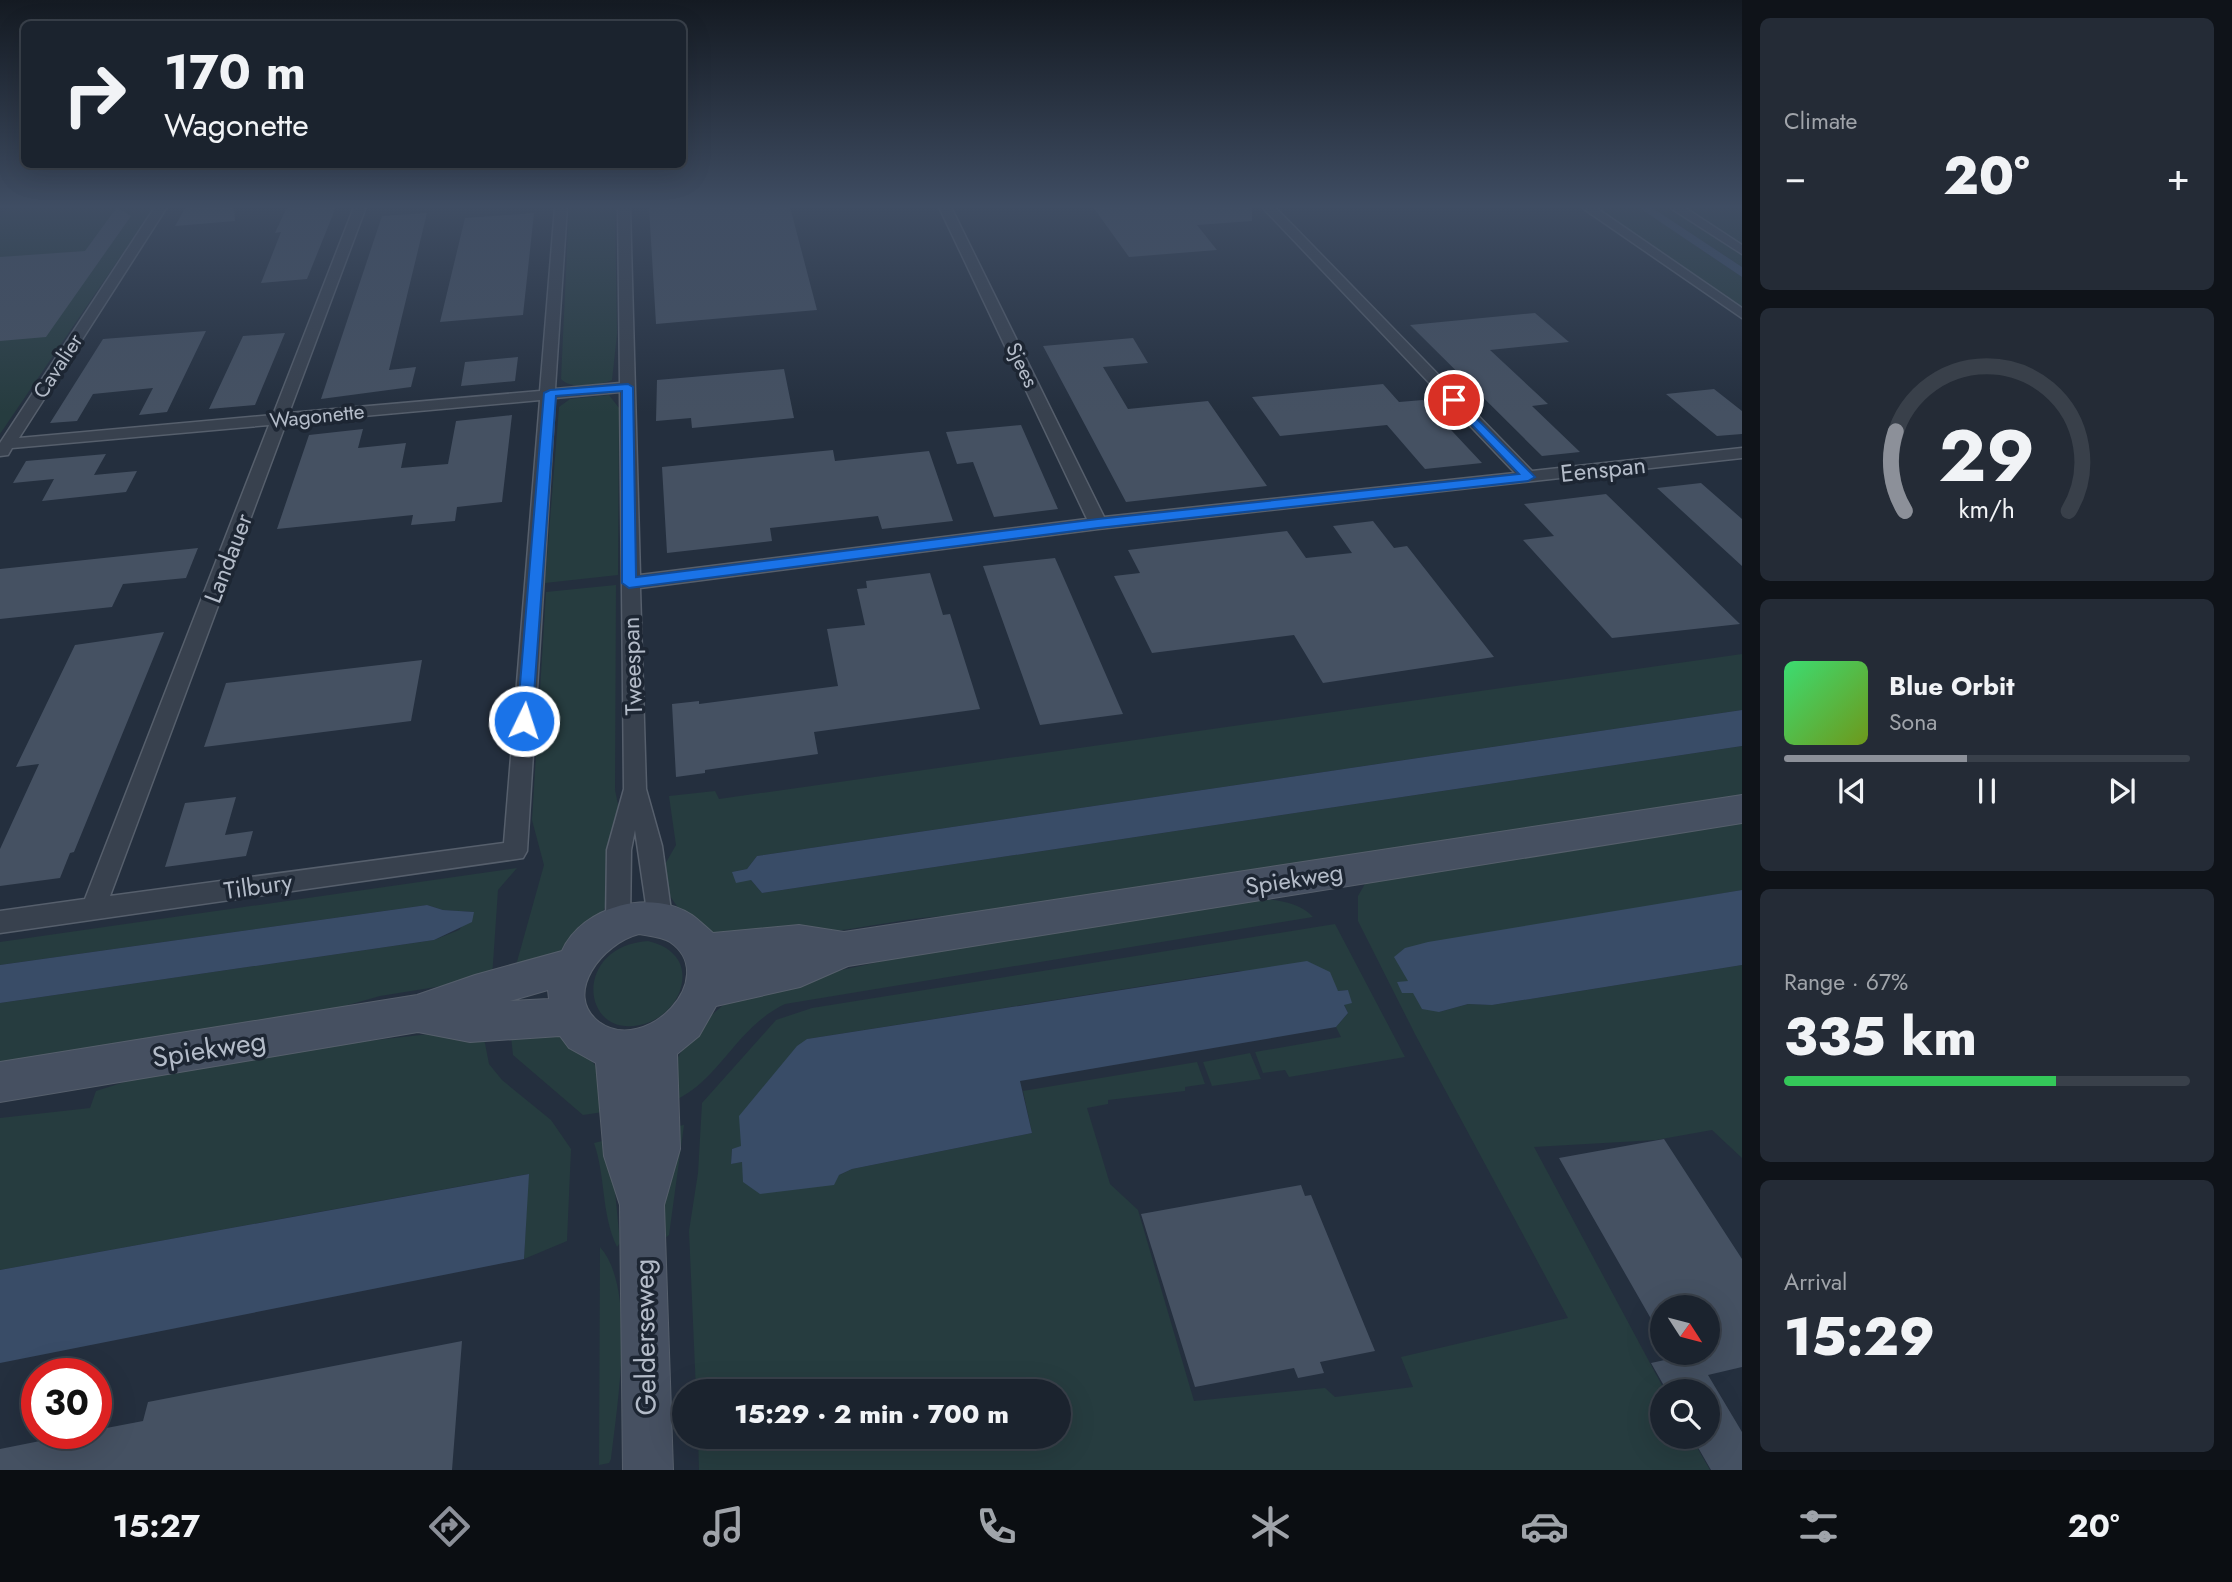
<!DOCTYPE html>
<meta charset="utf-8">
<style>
body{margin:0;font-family:Jost,sans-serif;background:#242b36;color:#f1f3f6;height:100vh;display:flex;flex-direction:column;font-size:26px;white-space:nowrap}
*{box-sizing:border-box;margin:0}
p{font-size:23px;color:#a0a4aa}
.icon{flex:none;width:38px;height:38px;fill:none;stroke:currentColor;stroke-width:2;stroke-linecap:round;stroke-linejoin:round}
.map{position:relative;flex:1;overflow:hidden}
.side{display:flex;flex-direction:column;gap:18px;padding:18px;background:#0f1319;width:490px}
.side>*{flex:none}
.banner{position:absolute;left:21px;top:21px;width:665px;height:147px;border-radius:10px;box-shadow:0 7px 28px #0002,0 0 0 2px #39404a;background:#1b232e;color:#f1f3f6;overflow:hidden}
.needle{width:46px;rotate:126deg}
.tools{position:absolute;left:1650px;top:1295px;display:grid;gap:14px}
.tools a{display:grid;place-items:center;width:70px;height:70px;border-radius:50%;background:#1b232e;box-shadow:0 7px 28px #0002,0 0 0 2px #39404a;font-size:35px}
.speed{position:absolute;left:21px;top:1358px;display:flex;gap:14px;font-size:35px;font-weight:700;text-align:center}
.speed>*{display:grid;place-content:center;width:91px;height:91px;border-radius:50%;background:#1b232e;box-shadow:0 7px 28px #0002,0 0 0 2px #39404a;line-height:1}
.speed .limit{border:10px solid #d22;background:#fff;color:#111}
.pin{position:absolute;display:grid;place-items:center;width:60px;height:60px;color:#fff;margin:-30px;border:4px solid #fff;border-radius:50%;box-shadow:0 2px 7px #0007}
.me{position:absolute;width:77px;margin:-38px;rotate:4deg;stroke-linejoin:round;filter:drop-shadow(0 0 5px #0008)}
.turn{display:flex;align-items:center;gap:24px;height:147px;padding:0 28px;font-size:32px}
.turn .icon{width:91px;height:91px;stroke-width:2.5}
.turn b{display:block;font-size:49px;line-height:60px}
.big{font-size:52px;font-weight:800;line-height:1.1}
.side .tile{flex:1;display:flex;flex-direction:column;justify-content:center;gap:10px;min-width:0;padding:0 24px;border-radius:10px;background:#242b36}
.side .dial{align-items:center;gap:0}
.dial svg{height:182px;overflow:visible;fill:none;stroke:#39404a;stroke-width:7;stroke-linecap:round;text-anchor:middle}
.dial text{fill:#f1f3f6;stroke:none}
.song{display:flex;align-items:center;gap:21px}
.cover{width:84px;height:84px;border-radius:10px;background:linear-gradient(135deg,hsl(140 70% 55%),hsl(80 70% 35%))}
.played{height:7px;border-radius:4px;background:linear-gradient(90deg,#8c9099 45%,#39404a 45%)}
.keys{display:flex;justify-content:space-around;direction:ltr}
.heat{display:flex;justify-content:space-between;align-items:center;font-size:38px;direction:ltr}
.charge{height:10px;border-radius:5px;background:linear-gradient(90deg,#34c759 67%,#39404a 0)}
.trip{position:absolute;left:672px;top:1379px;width:399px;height:70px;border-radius:35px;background:#1b232e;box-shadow:0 7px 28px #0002,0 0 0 2px #39404a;font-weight:800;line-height:70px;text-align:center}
.tabs{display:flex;height:112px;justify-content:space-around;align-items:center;background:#0b0e12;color:#a0a4aa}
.tabs .icon{width:49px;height:49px}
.tabs .on{color:#8c9099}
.tabs b{font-size:32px;color:#f1f3f6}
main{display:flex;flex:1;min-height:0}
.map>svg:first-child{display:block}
.green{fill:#263c3f}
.water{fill:#394c67}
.building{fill:#455162}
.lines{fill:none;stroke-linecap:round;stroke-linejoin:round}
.street-casing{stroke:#565f6c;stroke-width:3}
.secondary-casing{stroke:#565f6c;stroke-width:2}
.street{fill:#38414e;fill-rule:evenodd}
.secondary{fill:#465061;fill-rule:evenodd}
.route{fill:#1a73e8;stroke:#114b97;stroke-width:2}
.labels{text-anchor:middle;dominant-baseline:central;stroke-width:7;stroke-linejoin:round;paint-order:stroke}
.far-street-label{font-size:21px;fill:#b4bcc9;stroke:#1d2633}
.street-label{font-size:24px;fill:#b4bcc9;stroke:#1d2633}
.near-street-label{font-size:28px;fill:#b4bcc9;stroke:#1d2633}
</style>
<main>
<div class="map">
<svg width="1742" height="1470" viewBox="0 0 1742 1470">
<rect width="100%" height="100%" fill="#242f3e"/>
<path class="green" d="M10,207H154L0,434V217Z
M569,207H615L617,334L612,380C599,386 571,390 561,379Z
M1596,207H1638L1742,277V308Z
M1651,207H1667L1742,255V267Z
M1677,207H1742V247Z
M609,395L619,408L618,575L545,583L559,407L570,399Z
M616,585L615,790L628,853L602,914L559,957L513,976L544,865L532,820L546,592Z
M1742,654V710L757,856L747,869L733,872L751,880L762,893L1742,746V797L1038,907C999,911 960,914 921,918C879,923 746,950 714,936C687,923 669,901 660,873L676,845L669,796L715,791L719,799Z
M1742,823V890L1405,949C1409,985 1409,990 1439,1012L1468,1004L1492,1005L1742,965V1158L1712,1130L1656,1140L1534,1147L1665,1391H1662V1437H1691L1710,1470H699L698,1437H1059V1391H696L689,1231L698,1173L702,1103L776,1020L812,1008L1335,924L1405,1057L1289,1077L1285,1070L1263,1073L1255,1052L1341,1037L1336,1027L1348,1013L1344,1004L1349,996L1348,990L1338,991L1239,971L807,1039L741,1147L732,1149L731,1164L742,1162L839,1175L852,1169L1032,1133L1023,1091L1197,1062L1205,1084L1185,1087V1091L1108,1100V1104L1087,1108L1110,1184L1138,1210L1194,1401L1325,1388L1335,1397L1413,1387L1401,1357L1568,1318L1416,1036L1358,921V896L1366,882Z
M517,868L498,890L492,978L380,996L288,1022L0,1062V1003L434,940L459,930L474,912L443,910L427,905L0,965V942Z
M1265,899C1283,901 1301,904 1313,917L785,1004C737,1027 720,1079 676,1100L669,1074C686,1039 708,1014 741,992L1015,932Z
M648,941C670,946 688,961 681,987C678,1002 664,1016 650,1022C581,1048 569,946 648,941Z
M510,1027L561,1032L589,1057L602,1075L610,1111L583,1115L513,1055Z
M482,1028L489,1064L502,1080L551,1120L571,1149L567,1241L524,1259L528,1174L0,1270V1118L90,1108L96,1091L169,1068L262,1053Z
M1250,1053L1261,1079L1212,1086L1203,1062Z
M684,1125L669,1235L664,1239L667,1128Z
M610,1139L620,1243L617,1247C601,1213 606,1178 594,1143Z
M600,1247C637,1288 617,1406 611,1459L609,1463L599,1465Z"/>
<path class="water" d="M1638,207H1651L1742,267V277Z
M1742,710V746L762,893L751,880L736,883L732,872L747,869L757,856Z
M1742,890V965L1492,1005L1468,1004L1439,1012L1422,1009L1413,993H1402L1397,982L1408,981L1394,957L1405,948L1428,942Z
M427,905L443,910L474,912L472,922L434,940L0,1003V965Z
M1307,961L1330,972L1338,991L1348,990L1352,1003L1344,1005L1348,1013L1336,1027L1020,1081L1032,1133L852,1169L839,1175L834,1185L760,1194L743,1182L742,1162L731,1164L732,1149L741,1146L739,1116L797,1046L807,1039Z
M529,1174L524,1259L0,1363V1270Z"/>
<path class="building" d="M117,207L131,216L46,337L0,341V257L85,251Z
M186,207H234L235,221L175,226Z
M287,207H336L307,279L261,283L281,232L275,233Z
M649,207H790L817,310L656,324Z
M1093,207H1252V221L1197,225L1217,250L1129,257Z
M427,213L389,370L416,367L411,387L321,399L382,216Z
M534,213L523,315L440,322L465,218Z
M1535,313L1569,342L1490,350L1548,404L1532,406L1580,452L1542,456L1410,325Z
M206,331L167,412L139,415L153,388L93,394L77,421L50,423L103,339Z
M285,333L255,405L209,409L243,336Z
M1133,338L1148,363L1103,367L1128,409L1208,401L1267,486L1126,502L1043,346Z
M518,357L515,381L461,386L465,362Z
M784,369L794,418L692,428L691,418L656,421L657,380Z
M1383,384L1399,402L1423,400L1482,463L1425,469L1387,425L1280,436L1252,397Z
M1714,389L1742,411V434L1717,436L1666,394Z
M512,415L502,502L457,507L455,521L411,525L413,515L277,529L309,435L363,429L358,448L406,443L401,468L448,464L456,421Z
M1021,425L1058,509L994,517L973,462L957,464L946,432Z
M833,450L835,461L929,451L953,521L882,529L878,516L770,528L772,541L667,553L662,467Z
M106,454L94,475L137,471L126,492L42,501L54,479L13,483L26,461Z
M1701,483L1742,519V566L1657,488Z
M1606,494L1669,555L1740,624L1612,638L1523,540L1554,536L1524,504Z
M1373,521L1394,548L1407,546L1494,657L1323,683L1294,635L1152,653L1114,576L1140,573L1128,550L1287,531L1306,558L1352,553L1333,526Z
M198,548L186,578L123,584L112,607L0,619V569Z
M1055,558L1069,590L1123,714L1040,725L983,566Z
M930,573L943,615L950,614L980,709L814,732L818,754L705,770V773L676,777L672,704L699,701V704L838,686L827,629L865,625L857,589L867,588L866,581Z
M164,632L74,852L70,853L60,878L0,886V849L39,764L16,767L75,645Z
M422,660L411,721L204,747L226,683Z
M236,797L225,835L253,831L246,856L165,867L185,803Z
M1664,1139L1742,1259V1367L1708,1375L1742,1432V1470H1711L1692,1437H1708V1391H1667L1651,1363L1674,1358L1671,1353H1708V1307H1662V1338L1559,1158Z
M1301,1185L1305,1196L1311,1195L1375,1351L1320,1362L1324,1373L1298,1378L1294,1368L1195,1387L1141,1214Z
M462,1341L452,1470H0V1449L80,1433H96V1430L143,1421L148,1402Z"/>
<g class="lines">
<g class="street-casing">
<path id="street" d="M155,207H167L19,438L273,415L354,207H366L289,413L540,391L555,207H567L555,389L620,383L618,207H630L640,575L1087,519L939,207H951L1104,517L1515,473L1262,207H1275L1532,471L1742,448V458L1098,529L640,588L646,789L662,846L672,918L669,926L660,929L651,926L648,918L635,830L631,850L630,923L627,931L618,934L609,931L606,923L607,850L624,789L620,392L555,398L527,851L523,858L0,933V911L85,899L269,425L12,448L8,455L0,456V443ZM540,400L504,843L110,896L286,423Z
M1581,207H1595L1742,308V318Z
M1669,207H1684L1742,245V254Z"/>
</g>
<g class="secondary-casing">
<path id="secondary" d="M1742,795V823L848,966L800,987L716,1006L699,1036L677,1054L680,1149L664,1205L673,1470H623L620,1205L604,1156L596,1063L569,1048L560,1036L470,1042L418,1032L0,1102V1062L417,995L475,975L562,951C582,906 651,888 692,915C699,920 706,927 713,933L799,925L844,932ZM639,934C649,936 662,937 670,942C721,977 646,1056 599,1022C562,994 603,943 639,934ZM548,990L549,999L510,1001Z"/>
</g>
<use href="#street" class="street"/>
<use href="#secondary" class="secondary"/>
</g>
<linearGradient id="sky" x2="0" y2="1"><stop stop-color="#141a22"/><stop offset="0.5" stop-color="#3f4d63"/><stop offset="1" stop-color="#3f4d63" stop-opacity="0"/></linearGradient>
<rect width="1742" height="413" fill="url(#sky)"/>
<path class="route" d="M628,384L633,387L636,577L1098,519L1519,474L1450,402L1448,400L1454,396L1535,477L1528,481L1098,528L629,588L622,583V391L556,396L532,721L524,727L517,721L544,393L550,390Z"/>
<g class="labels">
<g class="far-street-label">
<text transform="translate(1022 365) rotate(64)">Sjees</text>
<text transform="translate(58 366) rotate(-57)">Cavalier</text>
<text transform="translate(317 416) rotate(-6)">Wagonette</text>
</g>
<g class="street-label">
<text transform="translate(1603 469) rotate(-6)">Eenspan</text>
<text transform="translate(228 558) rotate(-69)">Landauer</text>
<text transform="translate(632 666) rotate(-92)">Tweespan</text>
<text transform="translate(1294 879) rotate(-9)">Spiekweg</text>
<text transform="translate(258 886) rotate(-8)">Tilbury</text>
</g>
<g class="near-street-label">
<text transform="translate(209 1049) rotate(-9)">Spiekweg</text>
<text transform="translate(645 1337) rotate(-91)">Gelderseweg</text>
</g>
</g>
</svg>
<div class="tools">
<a><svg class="needle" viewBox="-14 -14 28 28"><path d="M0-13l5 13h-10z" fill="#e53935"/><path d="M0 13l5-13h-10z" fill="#a0a4aa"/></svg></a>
<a><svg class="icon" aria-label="search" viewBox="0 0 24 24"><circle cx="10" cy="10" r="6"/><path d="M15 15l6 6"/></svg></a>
</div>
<div class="speed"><div class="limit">30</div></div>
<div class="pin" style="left:1454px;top:400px;background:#d93025"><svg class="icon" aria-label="arrive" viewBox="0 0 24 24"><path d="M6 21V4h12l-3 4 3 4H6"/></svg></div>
<svg class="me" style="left:524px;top:721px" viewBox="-20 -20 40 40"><circle r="17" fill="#1a73e8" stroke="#fff" stroke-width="3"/><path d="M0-11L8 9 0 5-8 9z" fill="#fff"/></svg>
<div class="trip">15:29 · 2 min · 700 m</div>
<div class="banner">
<div class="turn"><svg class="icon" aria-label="right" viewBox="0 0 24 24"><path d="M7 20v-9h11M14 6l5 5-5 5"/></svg><div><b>170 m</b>Wagonette</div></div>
</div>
</div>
<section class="side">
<div class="tile"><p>Climate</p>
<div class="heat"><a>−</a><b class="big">20°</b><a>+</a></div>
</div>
<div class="tile dial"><svg viewBox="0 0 100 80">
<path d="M14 69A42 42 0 1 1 86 69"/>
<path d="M14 69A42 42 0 0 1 10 34" stroke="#8c9099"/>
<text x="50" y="56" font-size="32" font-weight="700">29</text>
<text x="50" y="72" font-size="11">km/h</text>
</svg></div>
<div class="tile">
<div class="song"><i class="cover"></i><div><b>Blue Orbit</b><p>Sona</p></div></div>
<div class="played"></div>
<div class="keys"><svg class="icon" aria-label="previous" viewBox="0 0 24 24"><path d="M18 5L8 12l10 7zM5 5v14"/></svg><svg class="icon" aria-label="pause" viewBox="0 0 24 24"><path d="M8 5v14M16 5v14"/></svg><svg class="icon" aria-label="next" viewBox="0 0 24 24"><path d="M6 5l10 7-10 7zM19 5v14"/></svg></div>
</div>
<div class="tile"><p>Range · 67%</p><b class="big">335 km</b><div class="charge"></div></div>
<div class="tile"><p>Arrival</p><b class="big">15:29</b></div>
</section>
</main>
<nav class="tabs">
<b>15:27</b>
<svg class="icon on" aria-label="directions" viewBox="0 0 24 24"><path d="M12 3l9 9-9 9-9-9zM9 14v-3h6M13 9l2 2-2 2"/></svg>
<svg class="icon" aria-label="music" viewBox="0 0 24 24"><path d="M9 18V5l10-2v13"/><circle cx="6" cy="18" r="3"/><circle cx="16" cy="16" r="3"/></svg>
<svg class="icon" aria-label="phone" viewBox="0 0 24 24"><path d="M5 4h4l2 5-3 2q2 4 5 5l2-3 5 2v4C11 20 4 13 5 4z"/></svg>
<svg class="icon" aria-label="climate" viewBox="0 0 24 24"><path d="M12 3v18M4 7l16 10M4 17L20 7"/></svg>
<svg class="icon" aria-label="car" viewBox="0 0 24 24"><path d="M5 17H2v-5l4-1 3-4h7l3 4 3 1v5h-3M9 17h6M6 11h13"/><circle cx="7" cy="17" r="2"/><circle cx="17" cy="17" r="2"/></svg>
<svg class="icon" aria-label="filters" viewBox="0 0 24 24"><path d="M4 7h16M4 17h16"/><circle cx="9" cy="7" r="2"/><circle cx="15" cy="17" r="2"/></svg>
<b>20°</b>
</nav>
